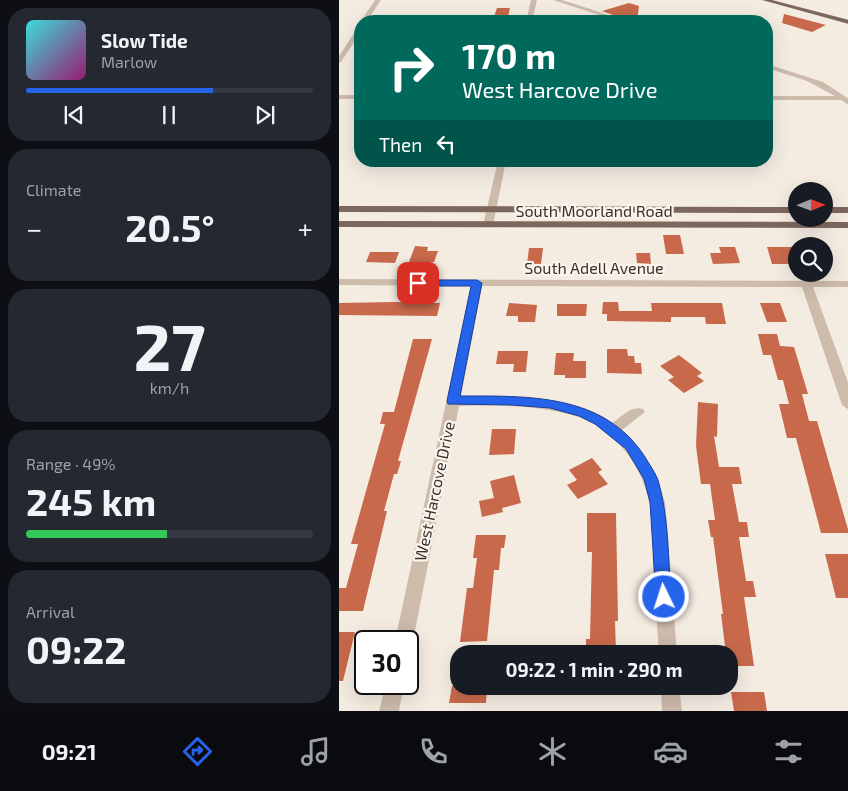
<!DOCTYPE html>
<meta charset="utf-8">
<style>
body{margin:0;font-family:"Exo 2",sans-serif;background:#242831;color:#f1f3f6;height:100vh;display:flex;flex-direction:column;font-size:19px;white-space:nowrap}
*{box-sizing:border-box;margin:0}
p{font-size:16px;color:#9ea1a6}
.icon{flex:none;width:28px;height:28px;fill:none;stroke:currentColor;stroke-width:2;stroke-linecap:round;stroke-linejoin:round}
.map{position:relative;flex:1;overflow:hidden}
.panel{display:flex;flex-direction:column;gap:8px;padding:8px;background:#0d0f14;width:339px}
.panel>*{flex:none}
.top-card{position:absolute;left:15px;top:15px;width:419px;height:152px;border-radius:20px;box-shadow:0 5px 20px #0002;background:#00695c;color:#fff;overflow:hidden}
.needle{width:32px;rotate:89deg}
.tools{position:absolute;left:449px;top:182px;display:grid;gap:10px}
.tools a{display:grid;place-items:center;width:45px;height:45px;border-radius:50%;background:#171b24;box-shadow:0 5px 20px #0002;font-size:25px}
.speed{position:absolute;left:15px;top:630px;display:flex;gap:10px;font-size:25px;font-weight:700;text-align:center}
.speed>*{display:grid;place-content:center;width:65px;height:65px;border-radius:50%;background:#171b24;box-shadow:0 5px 20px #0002;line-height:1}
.speed .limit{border:2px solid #111;border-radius:8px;background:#fff;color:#111}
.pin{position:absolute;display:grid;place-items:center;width:42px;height:42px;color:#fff;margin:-21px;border-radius:10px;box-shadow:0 2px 8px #0006}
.me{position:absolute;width:55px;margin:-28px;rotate:356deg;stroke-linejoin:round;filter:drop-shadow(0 0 4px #0008)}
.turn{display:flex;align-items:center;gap:18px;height:105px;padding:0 25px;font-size:22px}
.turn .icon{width:65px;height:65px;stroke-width:2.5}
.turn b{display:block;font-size:35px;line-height:42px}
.then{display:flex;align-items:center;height:48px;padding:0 25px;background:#0003;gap:10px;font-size:19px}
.big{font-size:38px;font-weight:700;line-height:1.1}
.panel .card{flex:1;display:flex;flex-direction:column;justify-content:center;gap:8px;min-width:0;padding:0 18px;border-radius:20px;background:#242831}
.panel .dial{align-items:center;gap:0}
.dial b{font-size:65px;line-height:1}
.song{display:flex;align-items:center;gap:15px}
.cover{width:60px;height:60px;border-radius:8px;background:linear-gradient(135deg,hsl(180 70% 55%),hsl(320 70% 35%))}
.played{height:5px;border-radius:2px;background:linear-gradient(90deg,#2563eb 65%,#363941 65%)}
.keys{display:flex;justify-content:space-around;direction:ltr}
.heat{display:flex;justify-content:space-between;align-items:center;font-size:28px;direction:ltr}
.charge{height:8px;border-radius:4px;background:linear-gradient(90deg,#34c759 49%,#363941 0)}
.trip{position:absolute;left:111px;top:645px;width:288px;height:50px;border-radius:20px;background:#171b24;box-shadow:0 5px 20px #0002;font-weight:700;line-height:50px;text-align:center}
.menu{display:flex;height:80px;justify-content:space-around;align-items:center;background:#090b0e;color:#9ea1a6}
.menu .icon{width:35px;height:35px}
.menu .active{color:#2563eb}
.menu b{font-size:22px;color:#f1f3f6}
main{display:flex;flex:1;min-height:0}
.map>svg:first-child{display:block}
.building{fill:#c8694b}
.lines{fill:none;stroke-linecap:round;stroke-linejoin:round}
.minor{fill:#cdbbac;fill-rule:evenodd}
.major{fill:#7d675c;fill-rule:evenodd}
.route{fill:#2563eb;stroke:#184099}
.labels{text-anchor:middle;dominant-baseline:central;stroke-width:4.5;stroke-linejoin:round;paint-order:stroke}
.street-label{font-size:16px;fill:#3b302b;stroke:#fbf5ee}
</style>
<main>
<section class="panel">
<div class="card">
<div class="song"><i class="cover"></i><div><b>Slow Tide</b><p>Marlow</p></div></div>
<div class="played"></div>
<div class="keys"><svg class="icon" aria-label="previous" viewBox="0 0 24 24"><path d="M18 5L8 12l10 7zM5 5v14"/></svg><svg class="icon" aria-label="pause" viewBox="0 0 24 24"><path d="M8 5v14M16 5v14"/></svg><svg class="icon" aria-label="next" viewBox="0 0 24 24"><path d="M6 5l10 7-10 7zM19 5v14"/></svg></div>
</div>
<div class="card"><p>Climate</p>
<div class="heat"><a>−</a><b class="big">20.5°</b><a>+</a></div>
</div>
<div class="card dial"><b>27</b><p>km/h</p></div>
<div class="card"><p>Range · 49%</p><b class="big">245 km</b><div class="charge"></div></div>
<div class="card"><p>Arrival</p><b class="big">09:22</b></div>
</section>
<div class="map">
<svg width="510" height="711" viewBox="0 0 510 711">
<rect width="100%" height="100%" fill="#f4ebe1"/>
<path class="building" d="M290,3L300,6L298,21H290L263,11Z
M158,8H171L168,21H156V19H154Z
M445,14L487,25L473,32L443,23Z
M253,15L274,21H239V19Z
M324,235H341L345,254H327Z
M76,246L89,247L88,251H99L95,262H70Z
M380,247H396L401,263L374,264L371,253H382Z
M428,247H458V264H433Z
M190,248H204L202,264H188Z
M31,252H60L56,263L27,262Z
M297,253H311L312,264L298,263Z
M54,302L101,303L98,316L0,315V303Z
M264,302H279L280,311H313L312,303H383L387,324H367L366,317H332V322L268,321V314H263Z
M170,303L198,305L196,322H179V316H167Z
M421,303H441L448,322H428Z
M218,304H248L247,316H218Z
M419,334H438L441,346L455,347L469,394H463L470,421H478L510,533H482L457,438H448L440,404H450L444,380H439L432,355H424Z
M74,339H93L59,461H62L58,474H55L45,511H48L24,611H0V588H7L19,544H12L46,424H41L44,412H55Z
M268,349H288L289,356H295L296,363H302L303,374L268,373Z
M159,351H189L187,372H174L175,364H157Z
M217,353H235L234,361H247V378H226V375H215Z
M340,355L363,373L358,376L365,381L345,393L329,380L335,377L321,366Z
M359,402L379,404L378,437L375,436L380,467H400L403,484H393L400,522H408L410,537H400L407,581H414L417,597H405L415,666H390V654H387L382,614H384L374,537H372L369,520H376L371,484H362L357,446Z
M153,429H177L175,454L150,455Z
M253,458L263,470L259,472L269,484L239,499L228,485L238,480L230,470Z
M175,475L182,503L163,508L164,512L143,517L140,501L155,498L151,481Z
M248,513H277L279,621H276L277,654H247V639H251L253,552H248Z
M137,535H167L165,548H162L160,570H155L148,641L121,642L128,588H134L138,558H134Z
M486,554H510V598H497Z
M0,632H16L4,681H0Z
M113,686H148L147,703H110Z
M392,692H425L428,711H395Z"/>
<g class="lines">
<path class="minor" d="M36,0H42L28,21H22Z
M192,0H198L193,21H187Z
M214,0H223L288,21H279Z
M21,26V33L2,62L0,63V56L19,27Z
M428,64L484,82L510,99V105L502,100H428V96H496L468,81L428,68Z
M0,95H21V99H0Z
M159,161H167L154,225L149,228L144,225Z
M0,279L510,281V287H474L510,385V410L503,405L463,287L143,286L122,396C165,396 238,394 273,423C282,417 293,405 304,409L306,412L283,430L292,438L310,463L326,502L338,654H320C318,625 316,595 314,566C313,546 315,522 310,502C302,462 273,426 233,415C196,405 158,405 120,406L74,641L69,648V641H56L132,286L0,285Z
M47,684H65L60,711H40Z
M322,686H340L343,711H323Z"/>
<path class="major" d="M423,0H433L510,20V24Z
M0,206L458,207V213L0,212Z
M485,207H510V213H485Z
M0,221L510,222V228L0,227Z"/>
</g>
<path class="route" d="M75,280H138L143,283L121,396C188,396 265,393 306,457C310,464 316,472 319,480C330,517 329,558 332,597L330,602L325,604L319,602L317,597L311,502L305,479L287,449L256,424L240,416L211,408L173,405L109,404L108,401L132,286H79L74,283Z"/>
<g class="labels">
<g class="street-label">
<text x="255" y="210">South Moorland Road</text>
<text x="255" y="267">South Adell Avenue</text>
<text transform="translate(95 491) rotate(-78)">West Harcove Drive</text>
</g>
</g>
</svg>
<div class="tools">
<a><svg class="needle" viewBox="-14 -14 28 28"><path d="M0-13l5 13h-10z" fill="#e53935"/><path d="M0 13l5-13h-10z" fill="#9ea1a6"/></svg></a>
<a><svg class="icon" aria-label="search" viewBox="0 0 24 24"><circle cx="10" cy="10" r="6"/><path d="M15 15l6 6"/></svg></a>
</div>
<div class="speed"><div class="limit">30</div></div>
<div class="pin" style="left:79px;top:283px;background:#d93025"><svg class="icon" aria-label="arrive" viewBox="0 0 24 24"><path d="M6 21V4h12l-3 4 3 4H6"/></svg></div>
<svg class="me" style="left:325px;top:597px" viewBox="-20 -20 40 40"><circle r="17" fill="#2563eb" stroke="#fff" stroke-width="3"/><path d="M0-11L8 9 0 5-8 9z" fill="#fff"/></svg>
<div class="trip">09:22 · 1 min · 290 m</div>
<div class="top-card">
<div class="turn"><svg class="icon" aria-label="right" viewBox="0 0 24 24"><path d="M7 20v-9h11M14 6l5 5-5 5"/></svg><div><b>170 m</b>West Harcove Drive</div></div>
<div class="then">Then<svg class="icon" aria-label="left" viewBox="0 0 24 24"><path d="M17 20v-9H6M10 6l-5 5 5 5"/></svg></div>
</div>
</div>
</main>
<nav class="menu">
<b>09:21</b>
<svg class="icon active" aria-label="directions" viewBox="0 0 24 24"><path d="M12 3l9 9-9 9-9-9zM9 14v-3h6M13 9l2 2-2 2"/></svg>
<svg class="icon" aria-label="music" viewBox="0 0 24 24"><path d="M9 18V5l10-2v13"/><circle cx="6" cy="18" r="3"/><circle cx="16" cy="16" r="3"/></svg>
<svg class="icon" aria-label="phone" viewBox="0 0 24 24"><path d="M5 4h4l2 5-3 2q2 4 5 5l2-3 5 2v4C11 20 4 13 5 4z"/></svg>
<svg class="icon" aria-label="climate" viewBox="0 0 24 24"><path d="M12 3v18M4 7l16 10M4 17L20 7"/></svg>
<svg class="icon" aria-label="car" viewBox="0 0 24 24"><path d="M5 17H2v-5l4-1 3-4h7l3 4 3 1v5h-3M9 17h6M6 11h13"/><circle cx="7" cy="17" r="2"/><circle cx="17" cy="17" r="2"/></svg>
<svg class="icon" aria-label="filters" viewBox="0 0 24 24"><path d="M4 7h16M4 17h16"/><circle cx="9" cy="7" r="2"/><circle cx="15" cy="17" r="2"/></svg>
</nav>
